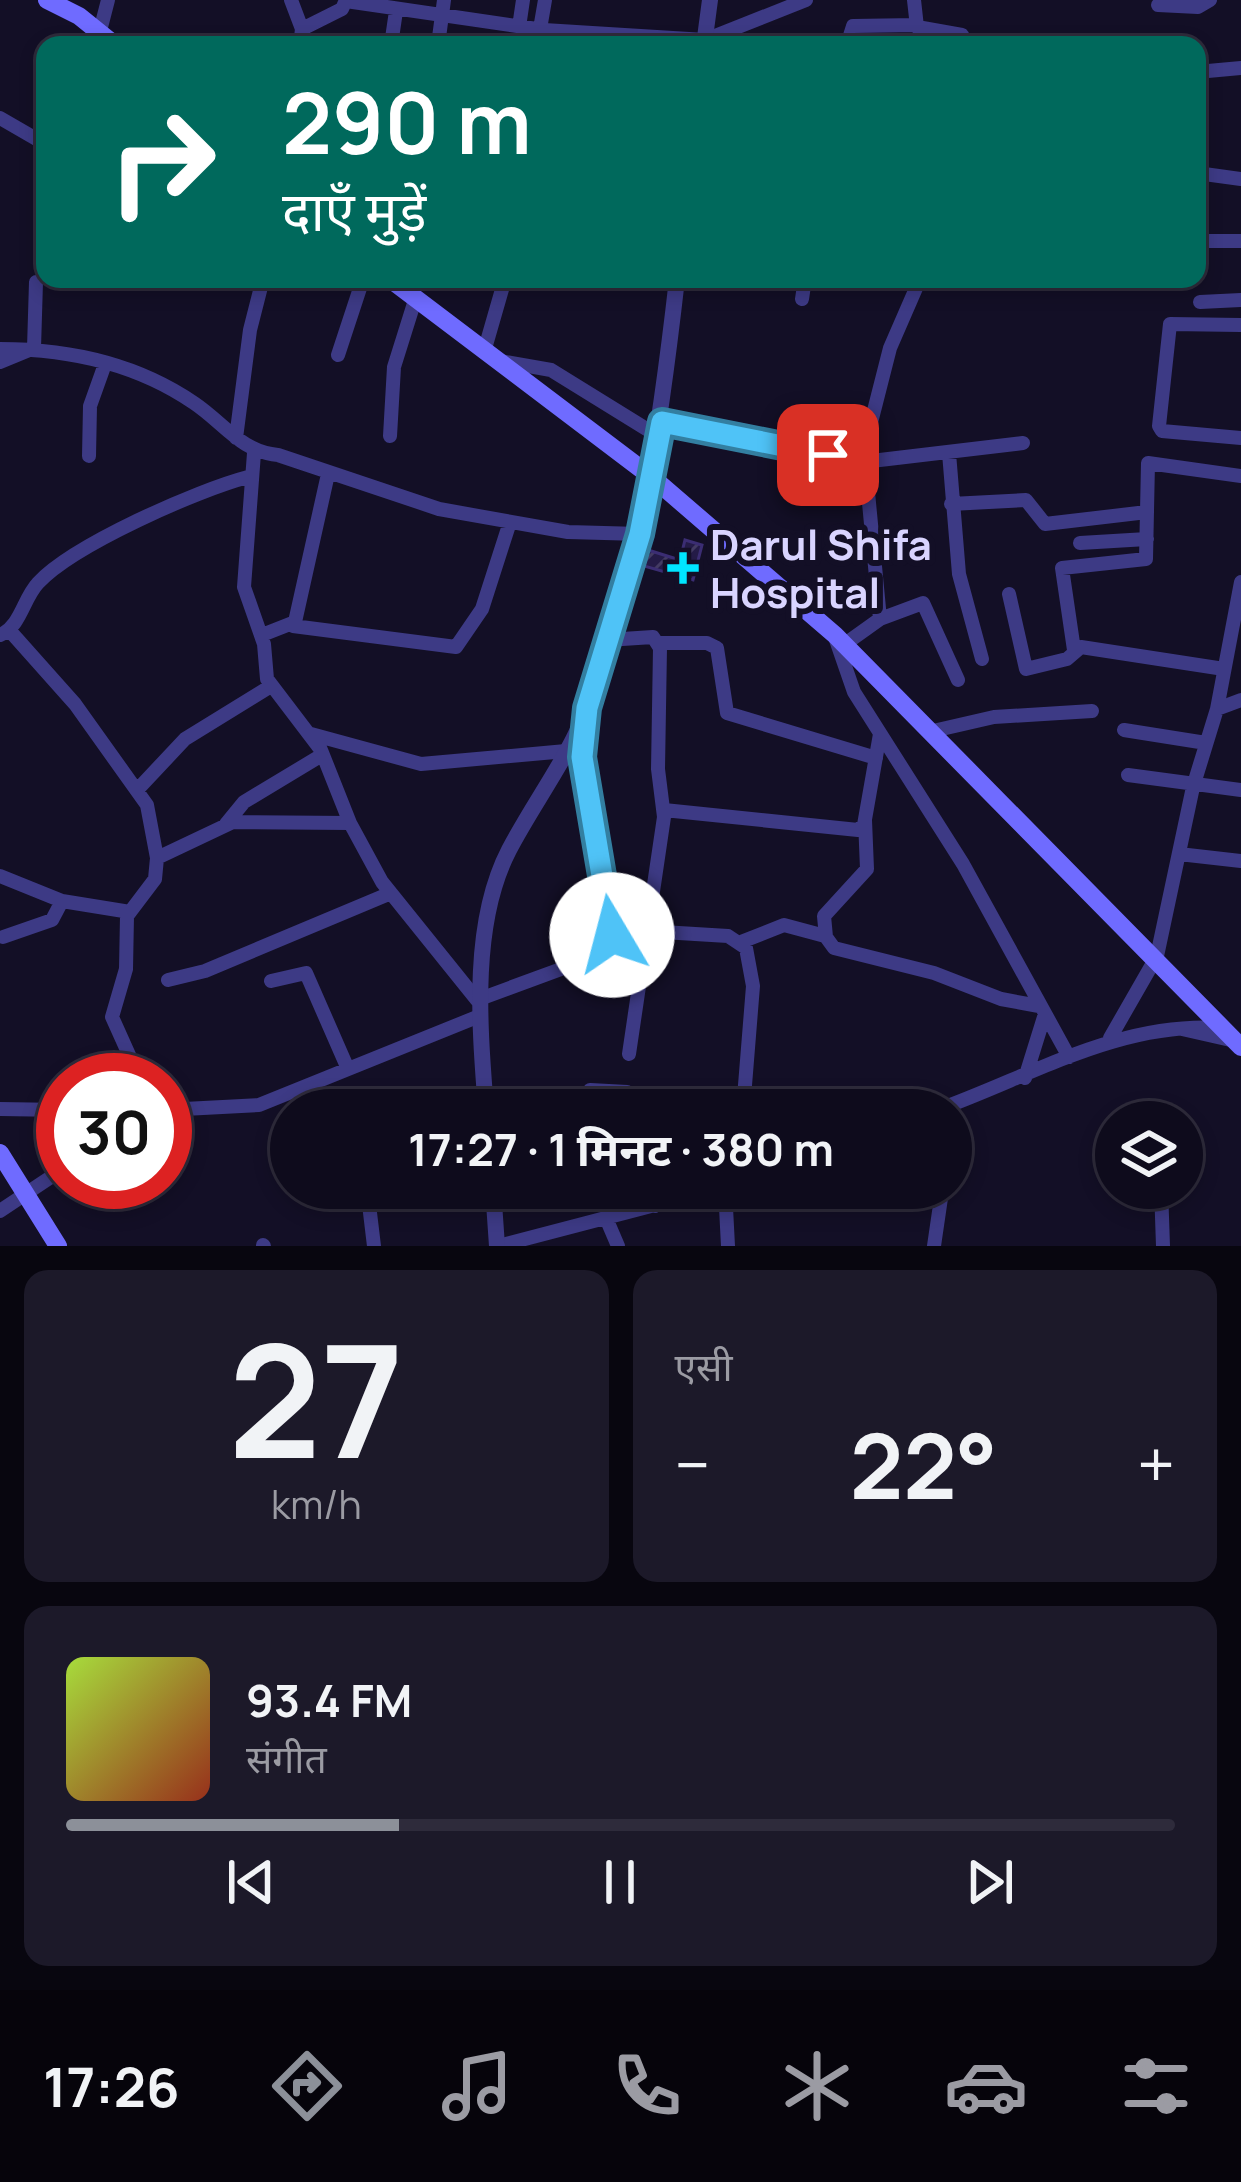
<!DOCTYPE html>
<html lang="hi">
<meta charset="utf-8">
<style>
body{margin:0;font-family:Manrope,"Noto Sans Devanagari",sans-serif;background:#1c1929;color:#f1f3f6;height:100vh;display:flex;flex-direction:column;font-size:45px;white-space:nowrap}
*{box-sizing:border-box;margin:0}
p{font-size:39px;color:#9b9ba3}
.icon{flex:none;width:66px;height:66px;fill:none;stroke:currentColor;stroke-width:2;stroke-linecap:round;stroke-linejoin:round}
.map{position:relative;height:1246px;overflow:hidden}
.panel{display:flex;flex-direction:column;gap:24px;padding:24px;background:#08060f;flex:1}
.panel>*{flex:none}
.hud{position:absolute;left:36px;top:36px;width:1170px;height:252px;border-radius:24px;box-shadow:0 6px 18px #0003,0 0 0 3px #2e2b3b;background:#00695c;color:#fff;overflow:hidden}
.buttons{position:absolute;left:1095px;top:1101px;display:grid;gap:24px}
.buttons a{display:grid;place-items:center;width:108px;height:108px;border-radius:50%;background:#0e0b1c;box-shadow:0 6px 18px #0003,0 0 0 3px #2e2b3b;font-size:60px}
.speed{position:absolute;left:36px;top:1053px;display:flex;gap:24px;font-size:60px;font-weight:700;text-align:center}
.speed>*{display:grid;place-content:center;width:156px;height:156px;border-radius:50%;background:#0e0b1c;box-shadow:0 6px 18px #0003,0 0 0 3px #2e2b3b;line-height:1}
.speed .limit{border:18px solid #d22;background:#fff;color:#111}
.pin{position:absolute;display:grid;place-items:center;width:102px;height:102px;color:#fff;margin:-51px;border-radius:24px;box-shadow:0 6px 18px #0006}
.me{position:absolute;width:132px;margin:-66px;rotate:352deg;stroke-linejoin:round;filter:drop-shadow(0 0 9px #0008)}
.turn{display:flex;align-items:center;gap:42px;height:252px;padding:0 48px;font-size:54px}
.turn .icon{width:156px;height:156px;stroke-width:2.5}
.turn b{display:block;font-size:84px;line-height:102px}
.big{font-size:90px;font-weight:700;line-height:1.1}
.panel .card{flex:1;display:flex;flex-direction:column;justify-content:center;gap:18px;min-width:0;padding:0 42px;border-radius:24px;background:#1c1929}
.panel .dial{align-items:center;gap:0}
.dial b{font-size:156px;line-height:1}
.song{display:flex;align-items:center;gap:36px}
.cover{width:144px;height:144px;border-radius:18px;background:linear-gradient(135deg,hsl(80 70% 55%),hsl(10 70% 35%))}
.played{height:12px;border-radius:6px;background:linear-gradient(90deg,#8c9099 30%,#2e2b3b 30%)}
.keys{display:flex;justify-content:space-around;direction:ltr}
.heat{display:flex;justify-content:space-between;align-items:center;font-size:66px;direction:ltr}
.panel .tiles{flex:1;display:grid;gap:24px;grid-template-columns:1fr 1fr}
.card:last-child{grid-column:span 2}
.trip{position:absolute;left:270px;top:1089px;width:702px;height:120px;border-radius:60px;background:#0e0b1c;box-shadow:0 6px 18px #0003,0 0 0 3px #2e2b3b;font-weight:700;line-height:120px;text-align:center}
.tabs{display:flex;height:192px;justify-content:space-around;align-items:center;background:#06040b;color:#9b9ba3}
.tabs .icon{width:84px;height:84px}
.tabs .on{color:#8c9099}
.tabs b{font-size:54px;color:#f1f3f6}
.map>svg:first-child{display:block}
.building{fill:url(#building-hatch);stroke:#3b2d73;stroke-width:3}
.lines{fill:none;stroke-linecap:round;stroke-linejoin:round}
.minor{stroke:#3d3a85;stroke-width:14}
.tertiary{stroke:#3d3a85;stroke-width:16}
.secondary{stroke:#6f6bff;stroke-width:18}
.route-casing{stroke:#337fa1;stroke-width:30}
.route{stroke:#4fc3f7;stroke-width:21}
.poi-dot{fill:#00e5ff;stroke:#130f26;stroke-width:4.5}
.labels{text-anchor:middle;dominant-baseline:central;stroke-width:12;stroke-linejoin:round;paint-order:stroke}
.poi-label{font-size:42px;font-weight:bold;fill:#d9d4ff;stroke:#130f26;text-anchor:start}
</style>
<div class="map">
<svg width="1241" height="1246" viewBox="0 0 1241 1246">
<defs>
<pattern id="building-hatch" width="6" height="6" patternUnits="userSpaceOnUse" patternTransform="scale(3)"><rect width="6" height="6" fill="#241b47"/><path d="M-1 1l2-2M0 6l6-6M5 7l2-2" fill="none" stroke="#433b63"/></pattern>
</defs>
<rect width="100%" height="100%" fill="#130f26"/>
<path class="building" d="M685,540L702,545L693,580L644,566L648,550L680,560Z"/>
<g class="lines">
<path class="minor" d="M291,0L302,29L300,45
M914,0L917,27L962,35L967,45
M346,1L544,30L705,40L806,0
M1158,5L1198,7L1210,0
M519,27L523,0
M302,29L342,9L346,0
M540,29L545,0
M100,31L108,0
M391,45L396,11
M438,45L444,0
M847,45L853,26L916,25
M1197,72L1241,68
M0,118L45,144
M1197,173L1241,179
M1197,241H1241
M802,299L805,279
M1200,302L1241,300
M1241,325L1170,324L1159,426L1162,431L1241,438
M0,349C68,349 137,364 194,403C224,423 241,452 278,455L439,509L568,532L640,534
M484,352L505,279
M338,355L363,279
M500,361L551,370L661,438
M0,362L34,348L36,282
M662,422L863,462L1023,443
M390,436L394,367L415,300
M236,438L250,330L263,279
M254,453L244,587L264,644L267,679L321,750L350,823L382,882L477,1000L572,965L612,935L582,757L587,717
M949,453L959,574L982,659
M89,456L90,406L105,364
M951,504L1026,500L1045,524L1147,512
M1080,543L1147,539
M1009,594L1026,669L1067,659L1081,647L1224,669
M880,619L923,603L958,680
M293,626L456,647L482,609L510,522
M10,631L75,704L147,805L157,858L155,879L127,916L126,969L112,1017L130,1057V1080
M0,635C21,626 23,599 38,583C73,545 198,490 248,477
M262,635L295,622L328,474
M607,640L653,637L660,648L658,769L664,817L629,1054
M836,640L854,692L963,864L1069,1057
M659,643H707L717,648L727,713L876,758
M845,644L880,619L864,450L890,348L920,279
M1074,650L1062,568L1146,559L1148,463L1241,476
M1217,709L1241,700
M1124,730L1206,743
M933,731L994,717L1092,711
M311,734L421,764L566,751
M1128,775L1241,790
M139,788L185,739L271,686
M664,810L858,830L864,825L880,734
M865,820L867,869L824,916L826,937L834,948L934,973L1001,999L1039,1006
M226,824L244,802L322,755
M1179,854L1241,861
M157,858L233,822L350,823
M0,876L62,901L130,912
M613,929L728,936L746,948L753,986L743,1110
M3,937L52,920L62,901
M741,942L784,925L825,936
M168,980L205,971L391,893
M271,981L306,973L348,1069
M1182,1029L1235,1041
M1110,1038L1157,956L1193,787L1217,709L1241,582
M1025,1078L1044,1017
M590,1090L627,1092L632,1110
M0,1109L63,1110
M165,1110L259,1105L477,1017
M937,1110C1032,1076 1119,1021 1222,1028
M165,1134V1110
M649,1188L655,1206
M725,1188L728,1246
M1161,1188L1163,1246
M368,1196L374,1246
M0,1211L63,1169
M606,1218L618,1246
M263,1245L264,1246
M498,1246L720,1188
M934,1246L941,1198L949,1188"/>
<path class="tertiary" d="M704,45L710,0
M486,1110C480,1030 470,925 509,850C534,802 569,757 588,706C641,563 660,429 677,279
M493,1188L497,1246"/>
<path class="secondary" d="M47,0L79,16L115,45
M390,279L653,478L835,635L1241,1047
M0,1153L58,1246"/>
</g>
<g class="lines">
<g class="route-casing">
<path id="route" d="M612,935L582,757L587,708L640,534L662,422L828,455"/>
</g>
<use href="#route" class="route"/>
</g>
<path class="poi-dot" d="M677 550h12v12h12v12h-12v12h-12v-12h-12v-12h12z"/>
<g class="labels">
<g class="poi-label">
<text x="710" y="544">Darul Shifa<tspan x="710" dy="48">Hospital</tspan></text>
</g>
</g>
</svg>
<div class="buttons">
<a><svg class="icon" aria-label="layers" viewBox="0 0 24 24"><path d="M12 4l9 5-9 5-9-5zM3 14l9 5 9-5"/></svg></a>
</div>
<div class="speed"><div class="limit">30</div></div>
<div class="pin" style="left:828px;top:455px;background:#d93025"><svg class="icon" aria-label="arrive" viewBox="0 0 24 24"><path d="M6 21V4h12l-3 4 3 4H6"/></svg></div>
<svg class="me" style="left:612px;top:935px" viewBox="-20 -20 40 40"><circle r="19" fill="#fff"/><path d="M0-13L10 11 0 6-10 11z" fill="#4fc3f7"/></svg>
<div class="trip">17:27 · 1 मिनट · 380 m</div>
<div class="hud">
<div class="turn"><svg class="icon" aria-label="right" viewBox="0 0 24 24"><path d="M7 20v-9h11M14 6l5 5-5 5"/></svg><div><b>290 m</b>दाएँ मुड़ें</div></div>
</div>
</div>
<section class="panel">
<div class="tiles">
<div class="card dial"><b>27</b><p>km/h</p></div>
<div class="card"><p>एसी</p>
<div class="heat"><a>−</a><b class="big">22°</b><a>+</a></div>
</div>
<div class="card">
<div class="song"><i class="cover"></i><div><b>93.4 FM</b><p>संगीत</p></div></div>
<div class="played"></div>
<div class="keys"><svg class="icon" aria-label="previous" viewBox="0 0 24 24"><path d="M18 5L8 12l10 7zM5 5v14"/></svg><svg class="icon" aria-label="pause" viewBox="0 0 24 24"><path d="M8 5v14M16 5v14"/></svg><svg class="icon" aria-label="next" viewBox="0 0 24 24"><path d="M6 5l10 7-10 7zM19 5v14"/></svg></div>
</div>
</div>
</section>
<nav class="tabs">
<b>17:26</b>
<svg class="icon on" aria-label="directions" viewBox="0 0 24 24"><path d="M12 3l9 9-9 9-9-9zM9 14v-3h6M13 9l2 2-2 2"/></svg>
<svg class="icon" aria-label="music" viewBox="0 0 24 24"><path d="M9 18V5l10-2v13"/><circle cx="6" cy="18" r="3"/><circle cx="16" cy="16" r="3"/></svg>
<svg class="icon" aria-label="phone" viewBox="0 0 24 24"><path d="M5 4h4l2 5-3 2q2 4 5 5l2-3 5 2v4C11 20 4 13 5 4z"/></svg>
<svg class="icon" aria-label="climate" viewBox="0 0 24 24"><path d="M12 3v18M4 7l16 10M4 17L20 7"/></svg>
<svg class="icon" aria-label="car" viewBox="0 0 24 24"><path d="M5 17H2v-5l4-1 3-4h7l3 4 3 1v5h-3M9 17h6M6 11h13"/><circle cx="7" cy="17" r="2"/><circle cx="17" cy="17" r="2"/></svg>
<svg class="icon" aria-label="filters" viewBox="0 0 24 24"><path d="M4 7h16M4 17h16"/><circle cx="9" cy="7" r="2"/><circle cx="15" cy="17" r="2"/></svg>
</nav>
